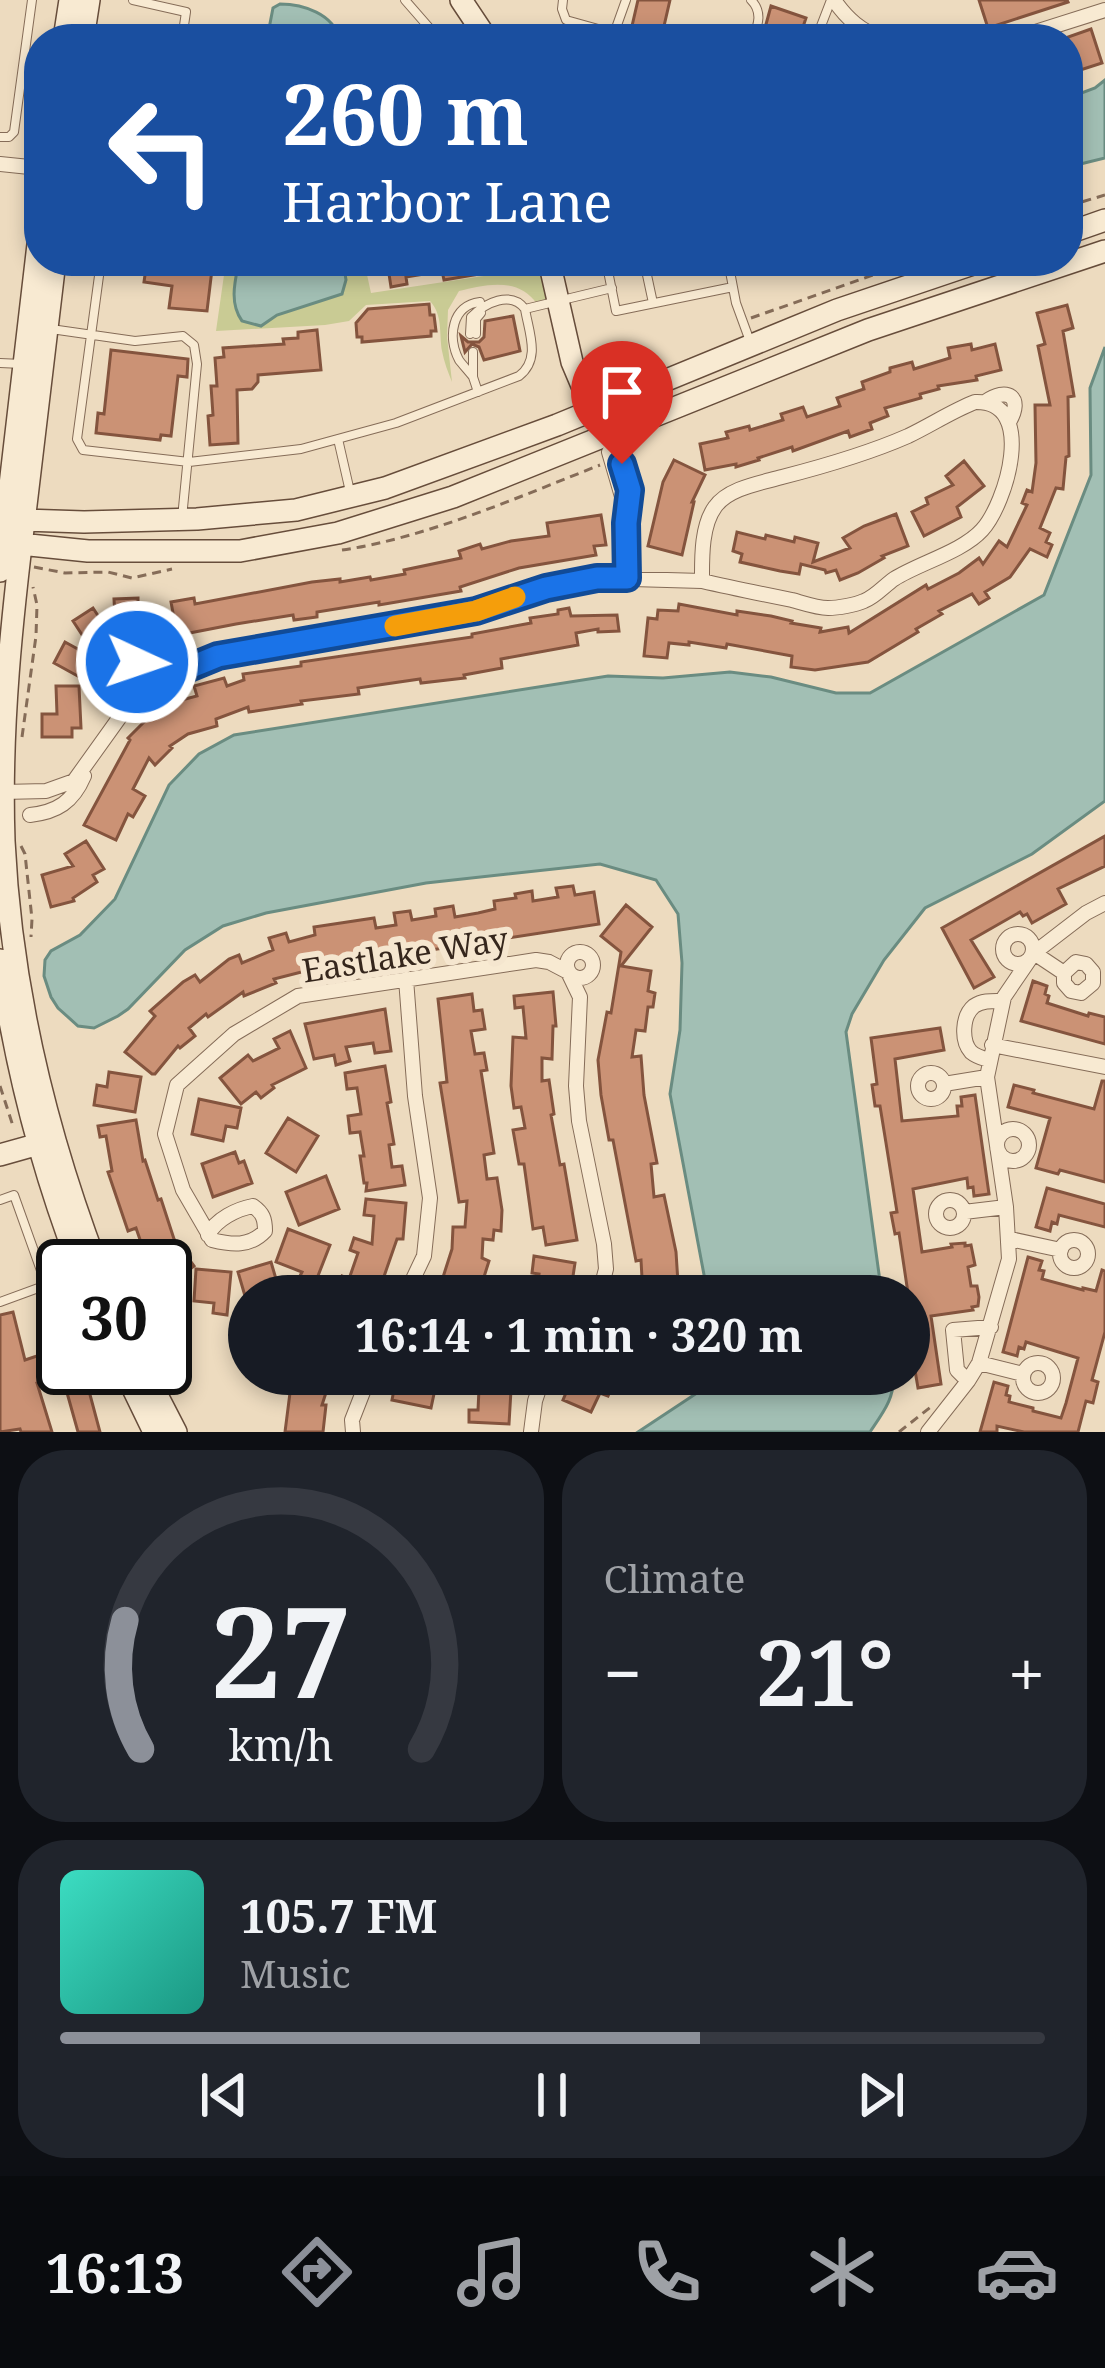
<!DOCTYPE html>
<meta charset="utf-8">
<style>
body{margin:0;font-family:"Noto Serif",serif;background:#20242c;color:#f1f3f6;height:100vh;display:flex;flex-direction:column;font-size:45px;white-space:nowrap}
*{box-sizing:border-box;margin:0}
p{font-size:39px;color:#9ea1a6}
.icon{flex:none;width:66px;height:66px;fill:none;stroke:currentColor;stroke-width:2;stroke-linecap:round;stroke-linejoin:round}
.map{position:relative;height:1432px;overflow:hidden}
.sheet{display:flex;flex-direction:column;gap:18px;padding:18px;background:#0d0f14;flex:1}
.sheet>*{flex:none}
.guide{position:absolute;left:24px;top:24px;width:1059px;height:252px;border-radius:48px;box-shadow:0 6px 18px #0003;background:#1a4fa0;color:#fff;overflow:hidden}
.speed{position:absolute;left:36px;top:1239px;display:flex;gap:24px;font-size:60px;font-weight:700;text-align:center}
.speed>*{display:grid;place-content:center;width:156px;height:156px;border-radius:50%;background:#171b24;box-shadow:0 6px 18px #0003;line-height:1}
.speed .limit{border:6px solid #111;border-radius:18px;background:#fff;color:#111}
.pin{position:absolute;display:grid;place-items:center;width:102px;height:102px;color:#fff;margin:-123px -51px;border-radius:50% 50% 50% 0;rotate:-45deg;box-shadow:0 0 12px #0007}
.pin .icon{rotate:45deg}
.me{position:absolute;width:132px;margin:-66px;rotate:93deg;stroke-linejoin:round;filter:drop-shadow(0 0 9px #0008)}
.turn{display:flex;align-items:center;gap:42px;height:252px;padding:0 60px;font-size:54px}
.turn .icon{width:156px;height:156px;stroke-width:2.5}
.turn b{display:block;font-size:84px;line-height:102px}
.big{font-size:90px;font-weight:700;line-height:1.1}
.sheet .widget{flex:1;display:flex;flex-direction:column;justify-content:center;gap:18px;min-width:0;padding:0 42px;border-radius:48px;background:#20242c}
.sheet .dial{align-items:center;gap:0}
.dial svg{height:312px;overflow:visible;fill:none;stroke:#363941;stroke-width:7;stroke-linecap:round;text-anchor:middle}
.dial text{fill:#f1f3f6;stroke:none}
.song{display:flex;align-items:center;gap:36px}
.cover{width:144px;height:144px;border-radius:18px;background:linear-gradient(135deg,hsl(170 70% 55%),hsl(170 70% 35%))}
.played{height:12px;border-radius:6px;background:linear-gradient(90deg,#8c9099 65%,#363941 65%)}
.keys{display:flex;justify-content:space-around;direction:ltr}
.heat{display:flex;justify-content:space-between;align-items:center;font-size:66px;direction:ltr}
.sheet .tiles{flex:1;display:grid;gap:18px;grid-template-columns:1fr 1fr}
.widget:last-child{grid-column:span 2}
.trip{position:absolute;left:228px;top:1275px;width:702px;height:120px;border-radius:60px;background:#171b24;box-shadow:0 6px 18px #0003;font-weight:700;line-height:120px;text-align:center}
.tab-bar{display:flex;height:192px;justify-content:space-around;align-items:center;background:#090b0e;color:#9ea1a6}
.tab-bar .icon{width:84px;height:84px}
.tab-bar .selected{color:#8c9099}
.tab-bar b{font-size:54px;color:#f1f3f6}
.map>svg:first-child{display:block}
.green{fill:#c9cb94}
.water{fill:#a2bfb4;stroke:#6a8c81;stroke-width:3}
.building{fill:#cb9275;stroke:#84543e;stroke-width:3}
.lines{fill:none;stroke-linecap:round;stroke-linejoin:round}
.lane-casing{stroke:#856c58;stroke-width:10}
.street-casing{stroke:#856c58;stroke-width:16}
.secondary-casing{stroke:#674d3b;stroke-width:24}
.path{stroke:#856c58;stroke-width:3;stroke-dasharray:9 6;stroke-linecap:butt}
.lane{stroke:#f8ead2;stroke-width:8}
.street{stroke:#f8ead2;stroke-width:14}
.secondary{stroke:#f8ead2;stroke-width:21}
.route-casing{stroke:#114b97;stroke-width:30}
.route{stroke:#1a73e8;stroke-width:21}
.slow{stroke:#f59e0b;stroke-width:21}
.labels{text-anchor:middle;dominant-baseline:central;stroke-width:12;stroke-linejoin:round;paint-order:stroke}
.street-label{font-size:33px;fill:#35261c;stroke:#f5e6cf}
</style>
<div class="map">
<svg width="1105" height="1432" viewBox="0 0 1105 1432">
<rect width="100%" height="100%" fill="#eddbbf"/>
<path class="green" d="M226,261H239L234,287L276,315L342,294L343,261H364L371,293L544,267L550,302L537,304C519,277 486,284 459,291L448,310L447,337L452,382C448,372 444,362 442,351C439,333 443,315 430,301L366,305L349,321L325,325L216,331Z"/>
<path class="water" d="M280,4C303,4 334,14 339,39H267L273,8Z
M1105,80V158L1068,167V98L1095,88Z
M239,261H343L346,280L342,294L277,315L261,326L242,321C229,303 235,281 239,261Z
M1105,347V801L1032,854L925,908L884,960L852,1014L846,1032L882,1296H708L670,1094L680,1030L682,963L678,914L656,880L600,864L426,883L266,913L223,926L185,950L128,1009L118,1016L94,1028L78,1026L58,1008L51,997L44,976L45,960L51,951L80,935L115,899L169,785L199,754L234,735L608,676L663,678L730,672L771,677L836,693H870L1044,595L1091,475L1090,388Z
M709,1374H893C896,1397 882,1414 870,1432H638L700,1391Z"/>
<path class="building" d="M638,0H670L661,39H629Z
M979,0H1067L1068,2L988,28Z
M771,6L806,18L799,39H762Z
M1091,29L1102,63L1068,74V37Z
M147,261H213L207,311L169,308L172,286L144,282Z
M387,261H489L491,272L444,280L442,271L406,277L407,284L391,287Z
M429,304L430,315H434L436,331H431V336L362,342V337H357L356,323L368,309Z
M1067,305L1073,328L1063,331L1074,396L1068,397L1069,456L1066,457L1063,489L1056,488L1040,528L1050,533L1046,542L1052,545L1047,557L1030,549L1010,577L985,592L989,598L979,604L972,594L939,611L942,614L916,629L918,632L868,662L815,670L791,667L792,656L727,644L726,648L689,642V645L669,643L667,658L644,656L648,618L657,619L658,610L678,611L679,604L737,615V611L771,616L792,621L791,623L821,628L820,632L848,627L849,633L926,585L928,589L959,573L979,558L983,564L999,541L1007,547L1027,505L1022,503L1027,490L1032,492L1036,463L1035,405H1050L1038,346L1045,344L1037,313Z
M513,316L520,351L484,360L479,347L472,344L465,352L461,336L468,342H479L484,337L485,321Z
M317,330L321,370L258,375V382L252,389L237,390L238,443L210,445L208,416L213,415L211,386H217L215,358L224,357L223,348L284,344L283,339L298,338V332Z
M971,344L972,350L995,344L1001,370L976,376L977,380L938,386L939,389L920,394L921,398L885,408L888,416L870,423L872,429L850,437L848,431L793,451L792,447L758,458L759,460L736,467V464L705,470L700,444L728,438L726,432L749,426L750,430L783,420L781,414L803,407L807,417L840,406L837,398L864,389L862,382L890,372V368L912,362L914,369L950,358L948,348Z
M111,350L188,359L187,377L178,376L171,436L161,435L160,440L96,433L98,413L104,414Z
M674,460L705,475L692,502H694L682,555L648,546L663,482Z
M964,461L984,486L957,507L961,517L924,536L912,512L928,504L926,498L953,485L946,476Z
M896,514L908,546L882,556L884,558L858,573L840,580L836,570L826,573L825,570L801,564L799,574L780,571L740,562L742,554L733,551L737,532L765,539L766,535L794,542L795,537L818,543L813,562L850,548L843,538L864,526Z
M601,515L606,545L594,546L596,555L519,568L460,587L461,591L379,605V602L317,612V617L294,620L293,615L236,624L169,637L170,642L156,643L155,635L116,637L114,599L138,598V616L173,613L171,602L194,598L195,604L312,582L340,579V582L370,577L371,580L405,574L404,570L461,558L459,551L480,544L482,549L511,541L549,536L547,523Z
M93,608L110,634L90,647L73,621Z
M569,608L571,616L617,615L619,631L598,632V629L576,633L578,645L501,659L502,668L464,675L465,678L421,683L420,679L358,688L359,694L301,701L302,704L249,712L248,707L216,719L217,726L188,734L170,746L172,748L155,765L149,758L133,789L145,796L133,817L128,814L116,840L84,825L130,740L128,738L153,713L152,711L171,698L174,702L197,696L194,686L224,678L227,686L244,680L243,674L301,666V662L472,637V634L531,623L530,618L558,614V610Z
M65,642L96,659L85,680L54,663Z
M56,686H79L81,728H72V737H42V714H57Z
M1105,836V866L1058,889L1066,904L1032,923L1027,914L1023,916L1020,912L971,940L994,977L974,988L942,928Z
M86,841L104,869L93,875L97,882L73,898L74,901L51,907L42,875L73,866L65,854Z
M573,886L575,895L594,892L599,924L321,967L274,979L276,983L244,996L243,992L208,1017L206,1014L189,1028L195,1036L180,1048L178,1046L155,1074H152L125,1052L155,1016L150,1011L183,982L195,975L200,982L229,959L239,955L242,963L273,950L269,938L286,933L289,942L315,935L314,927L374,918L376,928L396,925L394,913L410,911L412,920L436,916L435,909L453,906L455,917L478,913L495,909L494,901L516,898L515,894L532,891L533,901L558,897L556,888Z
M626,905L652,927L621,966L651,971L648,991L655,993L653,1007H648L645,1031L636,1030L632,1057L641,1056L644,1095L657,1163L651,1164L654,1197L664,1195L676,1252L678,1283L684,1282L685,1296H643L641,1260L636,1261L613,1140H609L601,1095L598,1060L607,1012L611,1013L621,952L601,936Z
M1033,981L1047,986L1045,994L1049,996L1047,1003L1088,1016L1089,1013L1105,1017V1044L1021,1021Z
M553,992L556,1026H553L552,1059L542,1058V1081L549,1080L554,1114L551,1115L560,1165L564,1164L577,1240L546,1245L543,1227L533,1229L524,1164H519L513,1130L525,1128L521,1107L514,1108L511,1086L513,1037L526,1038L523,1007L515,1008L514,996Z
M472,994L474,1011L482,1010L485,1029L471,1031L475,1054L484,1053L487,1070L481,1071L494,1153L484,1155L487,1179L497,1178L502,1210L501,1231L494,1230L493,1240L483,1239L482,1258L489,1261L478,1296H437L452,1249L453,1227H465L467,1201L459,1202L440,1083L447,1082L438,999Z
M385,1009L391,1051L375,1053L373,1043L346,1047L350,1061L336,1065L334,1055L314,1059L305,1024Z
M940,1028L944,1050L895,1059L902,1121L958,1116L957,1106H962L961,1097L975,1095L989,1194L974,1196L973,1187L968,1188L967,1178L913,1189L922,1252L952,1247L951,1244L965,1243V1246L971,1245L975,1265L968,1267L971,1286H977L979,1297L978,1306L972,1307L973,1310L931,1316L941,1384L918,1388L910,1341L915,1340L899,1233L895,1234L891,1213L897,1212L886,1143L880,1106H875L872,1085L877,1084L871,1038Z
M290,1031L306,1068L272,1085L274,1088L261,1098L256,1092L241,1104L220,1078L248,1055L253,1061L279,1048L274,1039Z
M385,1066L391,1102L387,1103L394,1144L389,1145L392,1167L402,1166L405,1185L366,1191L367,1183H364L360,1156H364L360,1132L350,1133L348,1116L361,1114L357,1088L347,1089L345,1073Z
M109,1072L141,1077L135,1112L94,1105L97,1085L107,1087Z
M1102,1081H1105V1182L1060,1170L1058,1174L1036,1168L1050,1118L1008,1107L1014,1085L1034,1090L1033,1093L1094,1109Z
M199,1099L241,1108L237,1128L226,1126L223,1141L192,1134Z
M288,1118L318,1136L296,1172L266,1153Z
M136,1120L143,1161L145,1160L158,1200L161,1199L174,1239L194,1266L170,1285L165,1278V1266H135L146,1257L136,1228L128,1231L108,1172L112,1171L106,1136L100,1137L98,1126Z
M235,1152L239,1163L244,1161L252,1183L213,1197L202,1164Z
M326,1176L339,1209L299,1225L286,1192Z
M1047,1188L1105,1204V1227L1059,1215L1057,1224L1052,1222L1050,1231L1036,1227Z
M366,1199L406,1203L403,1239H397L381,1285L372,1282L366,1296H333L342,1276L349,1279L358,1253L350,1250L354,1238L372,1244L374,1216L364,1215Z
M288,1229L330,1245L314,1286L298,1280L302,1272L276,1262Z
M534,1256L575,1263L570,1296H536L539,1274L532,1273Z
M1028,1257L1042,1261L1039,1270L1044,1271L1042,1279L1083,1290V1288L1096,1291L1102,1270L1105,1271V1332L1092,1380L1098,1382L1093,1403L1086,1401L1078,1432H1024L997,1426V1432H980L994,1382L1008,1386L1006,1395L1010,1396L1009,1402L1033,1408V1411L1061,1418L1066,1403L1078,1358L1026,1342L1024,1349L1019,1347L1017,1356L1003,1352Z
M271,1262L281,1296H245L238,1272Z
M196,1269L231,1272L227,1315L213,1313L214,1303L194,1301Z
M13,1312L25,1360L40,1355L45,1381L37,1383L52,1432H21L20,1429L0,1432V1315Z
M287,1374H332L322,1405H326L323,1432H285L291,1385L284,1383Z
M397,1374L438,1375L431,1408L392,1400Z
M574,1374H617L608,1396L600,1393L591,1412L563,1400Z
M86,1376L89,1391L100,1432H78L64,1382Z
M479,1389L511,1390L509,1424L469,1422V1410H478Z"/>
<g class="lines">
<g class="lane-casing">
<path id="lane" d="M133,0L186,12L182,39
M405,0L439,39
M563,0L562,9L566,20L609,32L616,28L626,0
M751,0C763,12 758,25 753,39
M816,39L831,0
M0,137H9L14,132L32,0
M101,261L77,439L83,450L189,462L301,449L396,423L519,376C541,359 529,333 525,309L612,288
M606,261L616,311L733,287
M644,261L653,303
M728,261L736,303L751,344
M51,329L135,341L183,336L194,345L197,364L182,518
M470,334L471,317C485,303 511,290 525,309
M476,334V319L481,313
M473,352V377L478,392
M0,363L22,364
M473,377C471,374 461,363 459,360C447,337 452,305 480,302
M338,439L351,496
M0,1200L14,1195L63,1332
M0,1302L63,1279"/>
</g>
<g class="street-casing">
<path id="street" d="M834,0C847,19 861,31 883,39
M1013,39L1105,10
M0,164L39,168
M995,261L1014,281
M975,402C1038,400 1006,504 982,530C962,552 919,563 894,579C884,586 875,597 864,601C855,605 838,608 828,608C817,608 803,603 792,600C762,594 732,588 702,581C702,559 701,526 715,507C728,488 761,483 782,477C825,466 867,454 908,436C931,425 952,411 975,402Z
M985,402C1007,386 1024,397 1009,422
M606,437L620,457L630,486L626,522L627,578
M609,452L623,500
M127,707C118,690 119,660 145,662C155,662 166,669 174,673
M3,792L46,791L74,781L127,707L141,693L166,677L218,657L476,611L546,588L597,578L702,581
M30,815C57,812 73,802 84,776
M1003 949a15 15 0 1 1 30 0a15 15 0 1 1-30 0Z
M567 965a13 13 0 1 1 26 0a13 13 0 1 1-26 0Z
M1034,953L1064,973V983L1071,991L1081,993L1093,983V972L1086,964L1076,962L1064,973
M992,1045L1105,1067
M989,1060C982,1058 977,1057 971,1052C961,1041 962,1016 974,1006C983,1000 993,1001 1003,1001
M918 1086a13 13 0 1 1 26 0a13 13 0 1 1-26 0Z
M944,1084L987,1077
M997 1145a16 16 0 1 1 32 0a16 16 0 1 1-32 0Z
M936 1214a14 14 0 1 1 28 0a14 14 0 1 1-28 0Z
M964,1212L1006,1207
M208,1235C216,1219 237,1209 253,1206C263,1213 265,1219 265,1231C250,1247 232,1245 212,1240L183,1190L165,1134L177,1085L234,1034L298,996L536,960L549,962L568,972L580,997L576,1086L579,1121L604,1244L606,1269L599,1296
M1010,1239L1061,1250
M1060 1254a14 14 0 1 1 28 0a14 14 0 1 1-28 0Z
M405,1296L424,1256L430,1198L415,1096L406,979
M979,1363L1023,1374
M1023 1378a15 15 0 1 1 30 0a15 15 0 1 1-30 0Z
M968,1381L957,1370L953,1330L991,1327
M353,1432L352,1420L370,1374
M531,1432L535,1401L544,1374
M928,1432L968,1381L979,1363L1009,1259L1006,1207L987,1077L1004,997L1034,953L1086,913L1105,903"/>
</g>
<g class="secondary-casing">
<path id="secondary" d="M461,0L487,39
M64,39L70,0
M83,39L89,0
M1068,233L1105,220
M55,261C45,342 36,424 26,505C12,616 0,728 4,841C11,987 45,1129 97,1266
M549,261L572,362L597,421
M0,515L24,520L84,522L197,519L296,510L385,488L557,425L837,310L982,261
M0,542L88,551H240L338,533L453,497L868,330L1105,251
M0,571L39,236
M0,960C15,1066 41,1167 79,1266
M0,1155L46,1142
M123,1368L154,1432
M143,1368L176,1432"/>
</g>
<path class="path" d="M1068,206L1105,195
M751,318L913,261
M342,550C426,538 521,496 600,465
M34,567L65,573L108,572L132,578L172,569
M22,737L36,636L37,605L33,587
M21,846L25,854L32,919L31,937
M0,1086L13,1126
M899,1432L932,1406"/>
<use href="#lane" class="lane"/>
<use href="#street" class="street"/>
<use href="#secondary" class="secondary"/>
</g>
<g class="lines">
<g class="route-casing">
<path id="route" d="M137,662H147L174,674L218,656L476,611L546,588L597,578H627L626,523L630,490L622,464"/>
</g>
<use href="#route" class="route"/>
<path class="slow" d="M395,626L476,611L515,597"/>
</g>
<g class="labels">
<g class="street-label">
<text transform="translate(405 954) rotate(-9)">Eastlake Way</text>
</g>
</g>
</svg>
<div class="speed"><div class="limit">30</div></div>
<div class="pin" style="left:622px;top:464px;background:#d93025"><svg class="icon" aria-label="arrive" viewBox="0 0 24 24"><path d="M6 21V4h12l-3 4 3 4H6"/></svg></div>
<svg class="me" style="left:137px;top:662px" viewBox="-20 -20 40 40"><circle r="17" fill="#1a73e8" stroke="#fff" stroke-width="3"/><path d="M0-11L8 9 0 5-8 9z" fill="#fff"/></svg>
<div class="trip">16:14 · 1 min · 320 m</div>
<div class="guide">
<div class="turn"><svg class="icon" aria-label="left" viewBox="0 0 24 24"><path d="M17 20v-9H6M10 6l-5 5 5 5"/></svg><div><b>260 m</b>Harbor Lane</div></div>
</div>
</div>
<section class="sheet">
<div class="tiles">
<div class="widget dial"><svg viewBox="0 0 100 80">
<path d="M14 69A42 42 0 1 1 86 69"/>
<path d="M14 69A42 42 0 0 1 10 36" stroke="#8c9099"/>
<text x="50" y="56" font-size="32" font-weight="700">27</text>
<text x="50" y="72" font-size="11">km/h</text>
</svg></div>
<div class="widget"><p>Climate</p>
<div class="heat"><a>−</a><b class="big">21°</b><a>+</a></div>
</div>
<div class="widget">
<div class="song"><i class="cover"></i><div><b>105.7 FM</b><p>Music</p></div></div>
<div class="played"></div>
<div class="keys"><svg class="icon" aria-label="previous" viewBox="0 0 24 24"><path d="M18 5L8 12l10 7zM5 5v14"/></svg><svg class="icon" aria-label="pause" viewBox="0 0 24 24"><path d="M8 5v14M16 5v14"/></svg><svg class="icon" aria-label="next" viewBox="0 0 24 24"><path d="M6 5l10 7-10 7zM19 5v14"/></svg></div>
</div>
</div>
</section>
<nav class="tab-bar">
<b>16:13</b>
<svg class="icon selected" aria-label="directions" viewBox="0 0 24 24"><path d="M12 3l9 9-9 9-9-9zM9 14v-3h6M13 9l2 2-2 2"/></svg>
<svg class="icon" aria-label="music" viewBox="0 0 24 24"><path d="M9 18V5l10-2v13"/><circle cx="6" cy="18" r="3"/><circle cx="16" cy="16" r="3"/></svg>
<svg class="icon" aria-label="phone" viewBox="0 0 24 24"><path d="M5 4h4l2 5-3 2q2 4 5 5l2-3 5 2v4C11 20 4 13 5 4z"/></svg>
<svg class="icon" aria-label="climate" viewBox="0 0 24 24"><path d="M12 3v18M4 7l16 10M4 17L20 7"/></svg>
<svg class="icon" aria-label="car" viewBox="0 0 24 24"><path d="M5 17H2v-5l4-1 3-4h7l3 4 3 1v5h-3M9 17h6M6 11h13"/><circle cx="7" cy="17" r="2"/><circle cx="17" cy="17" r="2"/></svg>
</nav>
